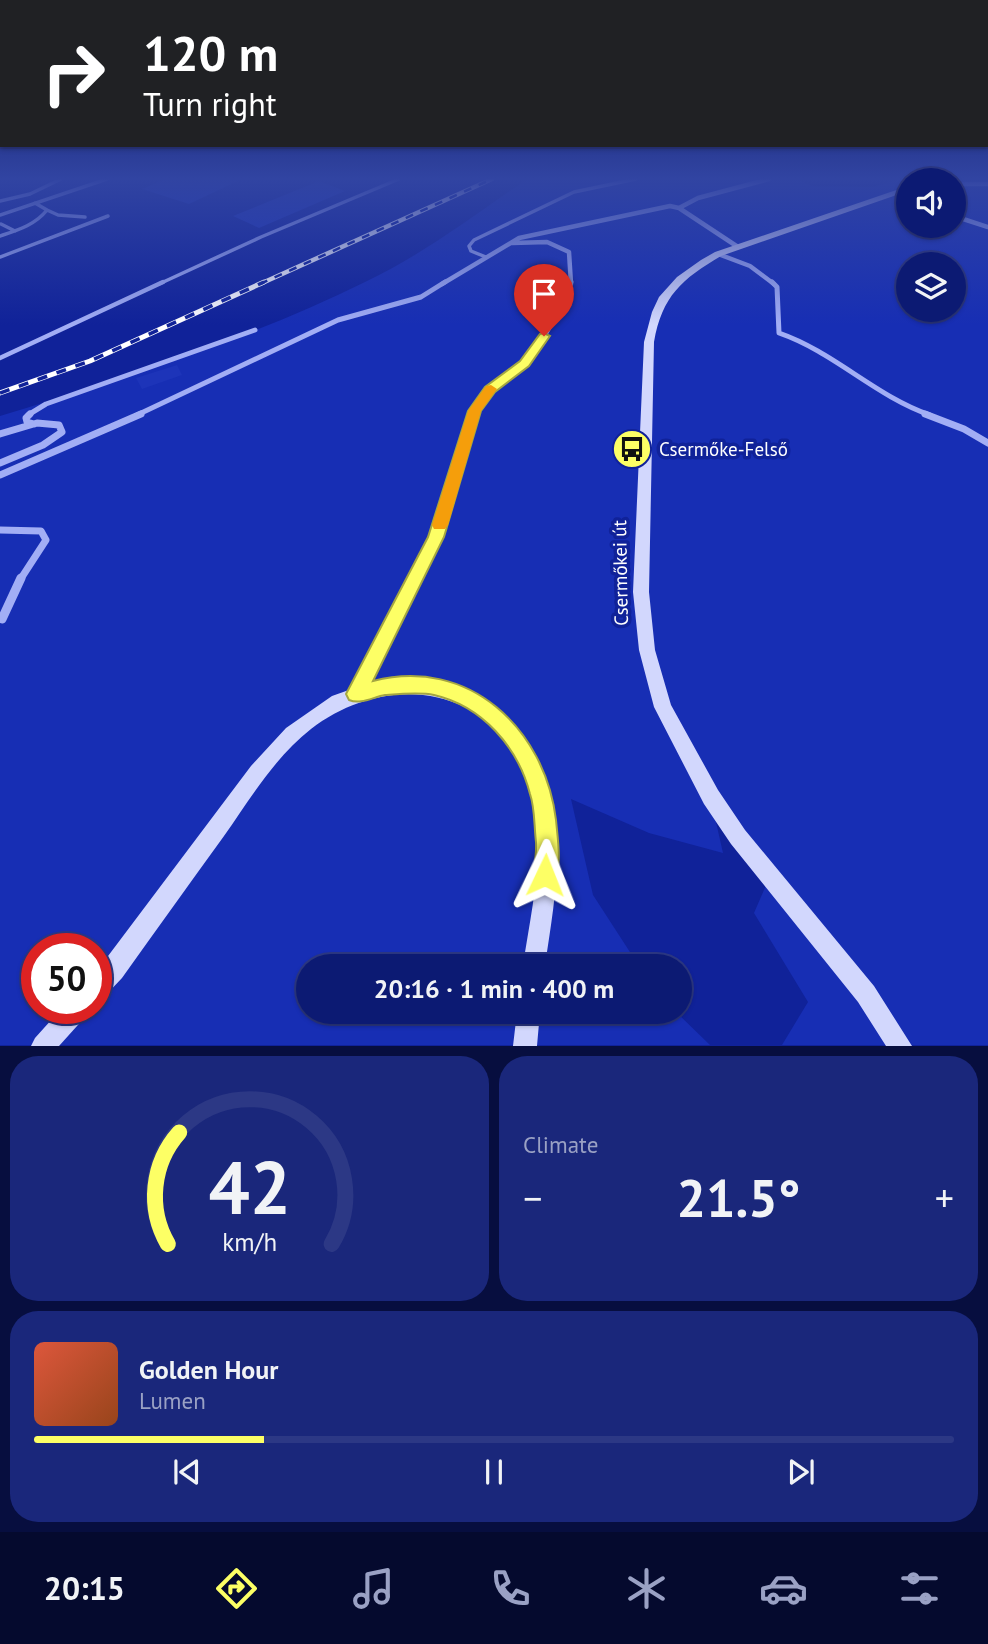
<!DOCTYPE html>
<meta charset="utf-8">
<style>
body{margin:0;font-family:"PT Sans",sans-serif;background:#1a277b;color:#f1f3f6;height:100vh;display:flex;flex-direction:column;font-size:26px;white-space:nowrap}
*{box-sizing:border-box;margin:0}
p{font-size:23px;color:#9aa1c4}
.icon{flex:none;width:38px;height:38px;fill:none;stroke:currentColor;stroke-width:2;stroke-linecap:round;stroke-linejoin:round}
.map{position:relative;height:1046px;overflow:hidden}
.sheet{display:flex;flex-direction:column;gap:10px;padding:10px;background:#070e3f;flex:1}
.sheet>*{flex:none}
.banner{position:absolute;left:0px;top:0px;width:989px;height:147px;box-shadow:0 2px 5px #0004,0 0 0 2px #2c3885;background:#202124;color:#fff;overflow:hidden}
.controls{position:absolute;left:896px;top:168px;display:grid;gap:14px}
.controls a{display:grid;place-items:center;width:70px;height:70px;border-radius:50%;background:#0c1a73;box-shadow:0 2px 5px #0004,0 0 0 2px #2c3885;font-size:35px}
.speed{position:absolute;left:21px;top:933px;display:flex;gap:14px;font-size:35px;font-weight:700;text-align:center}
.speed>*{display:grid;place-content:center;width:91px;height:91px;border-radius:50%;background:#0c1a73;box-shadow:0 2px 5px #0004,0 0 0 2px #2c3885;line-height:1}
.speed .limit{border:10px solid #d22;background:#fff;color:#111}
.pin{position:absolute;display:grid;place-items:center;width:60px;height:60px;color:#fff;margin:-72px -30px;border-radius:50% 50% 50% 0;rotate:-45deg;box-shadow:0 0 7px #0007}
.pin .icon{rotate:45deg}
.me{position:absolute;width:77px;margin:-38px;rotate:2deg;stroke-linejoin:round;filter:drop-shadow(0 0 5px #0008)}
.turn{display:flex;align-items:center;gap:24px;height:147px;padding:0 28px;font-size:32px}
.turn .icon{width:91px;height:91px;stroke-width:2.5}
.turn b{display:block;font-size:49px;line-height:60px}
.big{font-size:52px;font-weight:700;line-height:1.1}
.sheet .widget{flex:1;display:flex;flex-direction:column;justify-content:center;gap:10px;min-width:0;padding:0 24px;border-radius:28px;background:#1a277b}
.sheet .dial{align-items:center;gap:0}
.dial svg{height:182px;overflow:visible;fill:none;stroke:#2c3885;stroke-width:7;stroke-linecap:round;text-anchor:middle}
.dial text{fill:#f1f3f6;stroke:none}
.song{display:flex;align-items:center;gap:21px}
.cover{width:84px;height:84px;border-radius:10px;background:linear-gradient(135deg,hsl(10 70% 55%),hsl(20 70% 35%))}
.played{height:7px;border-radius:4px;background:linear-gradient(90deg,#fdff65 25%,#2c3885 25%)}
.keys{display:flex;justify-content:space-around;direction:ltr}
.heat{display:flex;justify-content:space-between;align-items:center;font-size:38px;direction:ltr}
.sheet .tiles{flex:1;display:grid;gap:10px;grid-template-columns:1fr 1fr}
.widget:last-child{grid-column:span 2}
.trip{position:absolute;left:296px;top:954px;width:396px;height:70px;border-radius:35px;background:#0c1a73;box-shadow:0 2px 5px #0004,0 0 0 2px #2c3885;font-weight:700;line-height:70px;text-align:center}
.tab-bar{display:flex;height:112px;justify-content:space-around;align-items:center;background:#050a2e;color:#9aa1c4}
.tab-bar .icon{width:49px;height:49px}
.tab-bar .on{color:#fdff65}
.tab-bar b{font-size:32px;color:#f1f3f6}
.map>svg:first-child{display:block}
.green{fill:#172eb4;fill-rule:evenodd}
.building{fill:#1d34b9}
.lines{fill:none;stroke-linecap:round;stroke-linejoin:round}
.lane-far1{stroke:#a2aef5;stroke-width:3.5}
.lane{stroke:#a2aef5;stroke-width:4.5}
.street-far3{stroke:#a2aef5;stroke-width:4.5}
.street-far2{stroke:#a2aef5;stroke-width:5}
.street-far1{stroke:#a2aef5;stroke-width:7}
.street{stroke:#a2aef5;stroke-width:9}
.secondary{fill:#d2d7fd;fill-rule:evenodd}
.rail-far1-casing{stroke:#fff;stroke-width:4.5}
.rail-casing{stroke:#fff;stroke-width:5}
.rail-far1{stroke:#102299;stroke-width:2.5;stroke-dasharray:8;stroke-linecap:butt}
.rail{stroke:#102299;stroke-width:3.5;stroke-dasharray:10;stroke-linecap:butt}
.route{fill:#fdff65;stroke:#a4a642;stroke-width:2}
.slow{fill:#f59e0b}
.labels{text-anchor:middle;dominant-baseline:central;stroke-width:7;stroke-linejoin:round;paint-order:stroke}
.poi-label{font-size:19px;fill:#fff;stroke:#102299;text-anchor:start}
.street-label{font-size:19px;fill:#fff;stroke:#102299}
</style>
<div class="map">
<svg width="988" height="1046" viewBox="0 0 988 1046">
<rect width="100%" height="100%" fill="#102299"/>
<path class="green" d="M527,179H797L812,186L873,187L901,179H935L908,180V226H954V184H988V1045H782L808,1002L754,913L770,876L711,800L723,853L649,833L571,799L593,895L639,966H308V1012H676L710,1045H0V416C123,378 250,339 365,282C422,255 475,215 527,179ZM908,264H954V310H908ZM37,948H96V1008H37Z"/>
<path class="building" d="M165,179H242L189,204L142,189Z
M319,181L345,191L259,228L233,216Z
M177,365L182,375L142,389L136,378Z"/>
<g class="lines">
<path class="lane-far1" d="M0,201L30,194L61,179
M47,210L58,215L85,217
M0,215L107,179
M1,224L15,231
M0,236C18,230 35,225 47,210L35,203
M0,257L108,216
M486,257L471,251L469,246L474,240L574,192L636,179
M159,284L261,237L399,179"/>
<path class="lane" d="M0,358L163,282"/>
<path class="street-far3" d="M954,184H988
M679,208L698,198L769,179
M954,216L988,227
M512,243L547,242L569,252L571,284
M718,254L750,266L774,284
M442,284L519,238L670,206L679,208L738,247"/>
<path class="street-far2" d="M772,282L777,287L779,333C834,352 875,396 930,415
M28,415L46,404L255,330
M137,415L338,320L421,297L445,282
M474,415C483,390 505,381 523,364C540,348 563,304 571,282"/>
<path class="street-far1" d="M30,414L26,418L27,422L34,424
M925,414L964,429L988,443
M0,434L37,423L59,425L62,432L43,445L0,463
M0,475L141,414
M0,530L41,531L46,540L20,580
M414,580L436,537L474,414"/>
<path class="street" d="M2,619L21,578
M356,693L415,578"/>
<path class="secondary" d="M908,186V191L721,256C682,279 662,296 654,342L649,592L655,650L671,705L718,790L745,830L874,986L912,1046H886L858,1002L731,844L704,804L654,707L639,650L633,592L644,342L652,312L659,297L677,277L701,260L715,252Z
M410,678C435,681 459,685 481,697C530,724 555,785 557,838C559,881 551,924 545,966H523C531,910 547,848 532,792C502,688 392,667 311,729C275,757 250,799 224,836C190,883 156,930 122,978L104,997L96,1000V972L251,766L286,728L332,696L374,681Z
M62,1008H90L86,1016L59,1046H31L35,1038Z
M517,1012H540L537,1046H513Z"/>
<g class="rail-far1-casing">
<path id="rail-far1" d="M260,284L492,179"/>
</g>
<g class="rail-casing">
<path id="rail" d="M0,393L90,361L264,282"/>
</g>
<use href="#rail-far1" class="rail-far1"/>
<use href="#rail" class="rail"/>
</g>
<linearGradient id="sky" x2="0" y2="1"><stop stop-color="#091354"/><stop offset="0.55" stop-color="#3144a2"/><stop offset="1" stop-color="#3144a2" stop-opacity="0"/></linearGradient>
<rect width="988" height="325" fill="url(#sky)"/>
<path class="route" d="M544,333L550,336L529,366L495,392L481,411L444,537L373,681C469,656 545,729 556,820C558,842 562,863 554,884L545,887L537,884C532,870 537,856 536,842C534,826 535,808 530,794C518,747 482,706 434,695C420,692 399,694 385,695C373,697 361,705 349,700L346,694L428,537L468,411L485,387L520,361L540,334Z"/>
<path class="slow" d="M491,385L497,389L481,411L448,525L445,529H434L432,525L468,411L486,386Z"/>
<defs>
<g id="bus-disc" transform="scale(2.0125)"><circle r="9.5" fill="#fdff65" stroke="#102299"/><path d="M-5-6H5V4H4V6H2V4H-2V6H-4V4H-5ZM-3.5-4V0h7V-4ZM-3.5 1.2v1.5H-2V1.2ZM2 1.2v1.5H3.5V1.2Z" fill="#111"/></g>
</defs>
<g fill-rule="evenodd">
<use href="#bus-disc" x="632" y="449"/>
</g>
<g class="labels">
<g class="poi-label">
<text x="659" y="449">Csermőke-Felső</text>
</g>
<g class="street-label">
<text transform="translate(620 573) rotate(-91)">Csermőkei út</text>
</g>
</g>
</svg>
<div class="controls">
<a><svg class="icon" aria-label="sound" viewBox="0 0 24 24"><path d="M4 9h4l5-4v14l-5-4H4zM17 9q2 3 0 6"/></svg></a>
<a><svg class="icon" aria-label="layers" viewBox="0 0 24 24"><path d="M12 4l9 5-9 5-9-5zM3 14l9 5 9-5"/></svg></a>
</div>
<div class="speed"><div class="limit">50</div></div>
<div class="pin" style="left:544px;top:336px;background:#d93025"><svg class="icon" aria-label="arrive" viewBox="0 0 24 24"><path d="M6 21V4h12l-3 4 3 4H6"/></svg></div>
<svg class="me" style="left:545px;top:875px" viewBox="-20 -20 40 40"><path d="M0-17L14 15 0 8-14 15z" fill="#fdff65" stroke="#fff" stroke-width="4"/></svg>
<div class="trip">20:16 · 1 min · 400 m</div>
<div class="banner">
<div class="turn"><svg class="icon" aria-label="right" viewBox="0 0 24 24"><path d="M7 20v-9h11M14 6l5 5-5 5"/></svg><div><b>120 m</b>Turn right</div></div>
</div>
</div>
<section class="sheet">
<div class="tiles">
<div class="widget dial"><svg viewBox="0 0 100 80">
<path d="M14 69A42 42 0 1 1 86 69"/>
<path d="M14 69A42 42 0 0 1 19 20" stroke="#fdff65"/>
<text x="50" y="56" font-size="32" font-weight="700">42</text>
<text x="50" y="72" font-size="11">km/h</text>
</svg></div>
<div class="widget"><p>Climate</p>
<div class="heat"><a>−</a><b class="big">21.5°</b><a>+</a></div>
</div>
<div class="widget">
<div class="song"><i class="cover"></i><div><b>Golden Hour</b><p>Lumen</p></div></div>
<div class="played"></div>
<div class="keys"><svg class="icon" aria-label="previous" viewBox="0 0 24 24"><path d="M18 5L8 12l10 7zM5 5v14"/></svg><svg class="icon" aria-label="pause" viewBox="0 0 24 24"><path d="M8 5v14M16 5v14"/></svg><svg class="icon" aria-label="next" viewBox="0 0 24 24"><path d="M6 5l10 7-10 7zM19 5v14"/></svg></div>
</div>
</div>
</section>
<nav class="tab-bar">
<b>20:15</b>
<svg class="icon on" aria-label="directions" viewBox="0 0 24 24"><path d="M12 3l9 9-9 9-9-9zM9 14v-3h6M13 9l2 2-2 2"/></svg>
<svg class="icon" aria-label="music" viewBox="0 0 24 24"><path d="M9 18V5l10-2v13"/><circle cx="6" cy="18" r="3"/><circle cx="16" cy="16" r="3"/></svg>
<svg class="icon" aria-label="phone" viewBox="0 0 24 24"><path d="M5 4h4l2 5-3 2q2 4 5 5l2-3 5 2v4C11 20 4 13 5 4z"/></svg>
<svg class="icon" aria-label="climate" viewBox="0 0 24 24"><path d="M12 3v18M4 7l16 10M4 17L20 7"/></svg>
<svg class="icon" aria-label="car" viewBox="0 0 24 24"><path d="M5 17H2v-5l4-1 3-4h7l3 4 3 1v5h-3M9 17h6M6 11h13"/><circle cx="7" cy="17" r="2"/><circle cx="17" cy="17" r="2"/></svg>
<svg class="icon" aria-label="filters" viewBox="0 0 24 24"><path d="M4 7h16M4 17h16"/><circle cx="9" cy="7" r="2"/><circle cx="15" cy="17" r="2"/></svg>
</nav>
